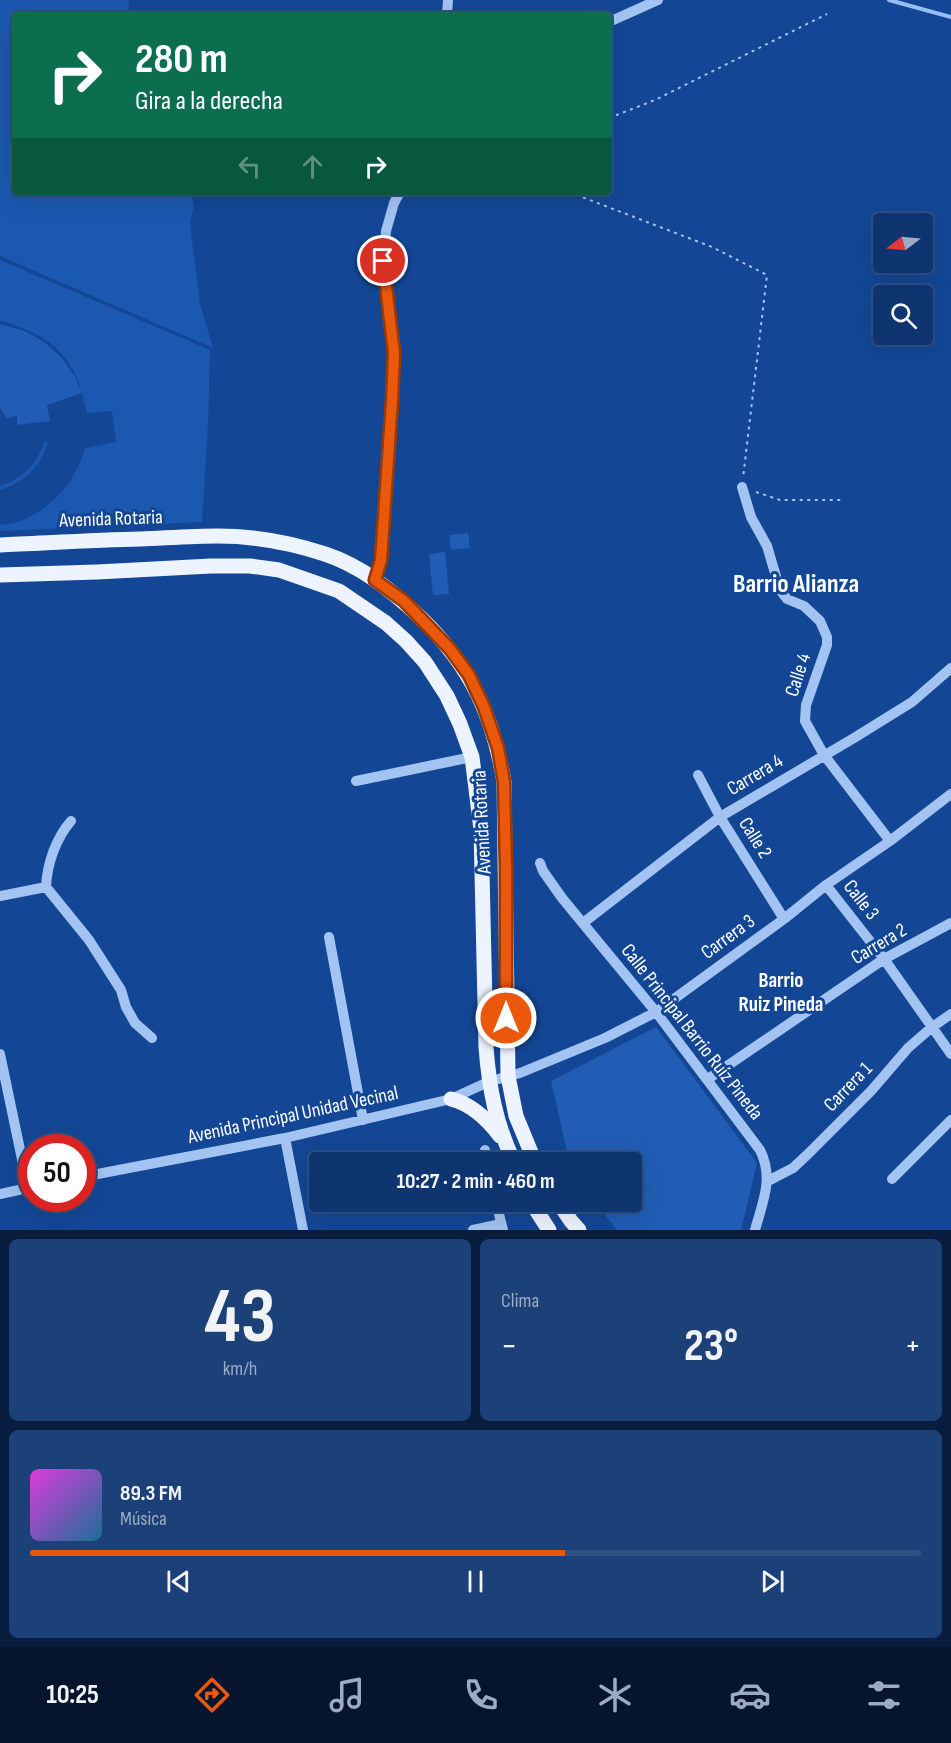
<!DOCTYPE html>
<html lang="es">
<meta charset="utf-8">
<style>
body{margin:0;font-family:"Sofia Sans Condensed",sans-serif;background:#1c4078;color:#f1f3f6;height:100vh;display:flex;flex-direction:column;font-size:22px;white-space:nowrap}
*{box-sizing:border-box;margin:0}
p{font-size:20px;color:#9babc3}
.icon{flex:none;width:33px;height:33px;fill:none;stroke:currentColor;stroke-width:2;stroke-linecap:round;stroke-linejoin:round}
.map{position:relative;height:1230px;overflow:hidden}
.details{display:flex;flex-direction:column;gap:9px;padding:9px;background:#081d3e;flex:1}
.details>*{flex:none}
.top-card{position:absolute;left:12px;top:12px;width:600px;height:183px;border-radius:6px;box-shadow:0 6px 24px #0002,0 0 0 2px #2e5083;background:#0b6e4f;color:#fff;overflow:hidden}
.needle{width:39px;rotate:254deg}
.buttons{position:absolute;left:873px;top:213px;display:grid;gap:12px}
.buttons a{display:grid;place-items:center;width:60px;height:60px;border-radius:6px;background:#0e3570;box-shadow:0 6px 24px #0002,0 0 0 2px #2e5083;font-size:30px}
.speed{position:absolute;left:18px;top:1134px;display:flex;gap:12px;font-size:30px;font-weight:700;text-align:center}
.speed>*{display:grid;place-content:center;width:78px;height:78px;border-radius:50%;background:#0e3570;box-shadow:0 6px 24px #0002,0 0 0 2px #2e5083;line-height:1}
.speed .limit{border:9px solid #d22;background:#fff;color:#111}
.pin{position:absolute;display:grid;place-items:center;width:51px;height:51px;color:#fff;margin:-26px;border:3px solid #fff;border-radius:50%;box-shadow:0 2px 6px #0007}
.me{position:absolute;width:66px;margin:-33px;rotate:0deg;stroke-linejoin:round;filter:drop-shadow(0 0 4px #0008)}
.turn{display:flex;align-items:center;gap:21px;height:126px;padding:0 24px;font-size:27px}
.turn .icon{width:78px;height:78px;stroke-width:2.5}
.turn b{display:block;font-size:42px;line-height:51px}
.lanes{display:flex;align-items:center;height:57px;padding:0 24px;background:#0003;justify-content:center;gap:30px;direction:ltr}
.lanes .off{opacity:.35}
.big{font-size:45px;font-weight:700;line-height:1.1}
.details .widget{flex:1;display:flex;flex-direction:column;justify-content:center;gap:9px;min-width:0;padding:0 21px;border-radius:9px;background:#1c4078}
.details .dial{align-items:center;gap:0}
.dial b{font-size:78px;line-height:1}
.song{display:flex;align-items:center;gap:18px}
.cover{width:72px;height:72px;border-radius:9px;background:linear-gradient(135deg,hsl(300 70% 55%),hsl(200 70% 35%))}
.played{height:6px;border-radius:3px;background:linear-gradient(90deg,#ea580c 60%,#2e5083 60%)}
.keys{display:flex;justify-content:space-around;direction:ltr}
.heat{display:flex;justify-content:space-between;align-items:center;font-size:33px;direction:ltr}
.details .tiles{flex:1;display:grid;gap:9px;grid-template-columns:1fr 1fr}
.widget:last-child{grid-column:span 2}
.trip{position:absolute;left:309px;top:1152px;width:333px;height:60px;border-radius:6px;background:#0e3570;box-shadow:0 6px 24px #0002,0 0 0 2px #2e5083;font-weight:700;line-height:60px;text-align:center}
.dock{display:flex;height:96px;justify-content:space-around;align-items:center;background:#06152d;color:#9babc3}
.dock .icon{width:42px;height:42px}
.dock .current{color:#ea580c}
.dock b{font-size:27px;color:#f1f3f6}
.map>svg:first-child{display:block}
.green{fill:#1b58af}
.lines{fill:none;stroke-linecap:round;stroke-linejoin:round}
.stream{stroke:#95bef5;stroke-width:4}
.building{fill:#215db4}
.path{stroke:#a3c4f2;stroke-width:2;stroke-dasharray:3 4.5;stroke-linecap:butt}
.minor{stroke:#a3c4f2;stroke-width:10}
.major{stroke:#eef4ff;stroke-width:15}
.route-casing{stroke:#983908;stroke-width:15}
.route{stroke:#ea580c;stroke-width:10}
.labels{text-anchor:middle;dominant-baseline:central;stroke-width:6;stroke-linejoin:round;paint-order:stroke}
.street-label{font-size:20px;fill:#fff;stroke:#134795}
.neighbourhood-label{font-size:21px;font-weight:bold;fill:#fff;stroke:#134795}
.district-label{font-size:26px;font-weight:bold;fill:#fff;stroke:#134795}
</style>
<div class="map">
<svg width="951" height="1230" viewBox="0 0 951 1230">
<rect width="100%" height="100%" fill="#134795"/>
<path class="green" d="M0,0H129L128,9L130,15H15V192H190L194,205L190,224L200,304L213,348L0,256Z
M0,260L210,350L208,424L202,522L0,531V525C7,524 16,523 23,520C55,506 76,481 85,448L116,442L112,411L87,413C79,374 66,346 27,330C18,327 9,322 0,321Z
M45,441H48C42,465 24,483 0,490V486C22,479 38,463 45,441Z"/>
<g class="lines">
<path class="stream" d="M889,0L951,17"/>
</g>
<path class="building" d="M0,324L27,332L44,342L62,358L75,377L82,393L47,405L50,421L17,425V415L7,419L0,408Z
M468,533L470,548L451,550L449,535Z
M445,552L449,594L433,595L429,554Z
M656,1027L757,1163L741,1230H617L595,1202H632V1162H571L568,1156L551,1081Z"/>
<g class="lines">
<path class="path" d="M609,118L655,100L827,14
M569,192L712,247L767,275L743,478
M756,492L780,500H841"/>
<path class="minor" d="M447,15L448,0
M609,22L658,0
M742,487L751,517L767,546L780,590L787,599L804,606L820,621L827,637V645L806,705L805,721L824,755L890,841
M376,580L381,560L392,401L394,353L383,261L386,231L394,203L400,192
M698,775L720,817L784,919
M356,781L472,757
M540,863L543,871L562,898L656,1012L760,1150C774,1178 763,1201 755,1230
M826,885L884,959L951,1054
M46,887L89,940L121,990L126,1007L135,1023L152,1038
M0,896L46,887C47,864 56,838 71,821
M583,923L720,817L854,738L912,702L951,668
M329,937L363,1120
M0,1054L28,1188
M708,1079L884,959L951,923
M285,1138L303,1230
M485,1150L488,1162
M82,1177L285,1138L451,1099L488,1082L520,1073L605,1038L656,1012L784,919L826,885L890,841L951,794
M892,1179L951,1120
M768,1181L793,1168L808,1154L871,1091L908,1048L931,1028L951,1014
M0,1194L32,1187
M496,1202L503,1230
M473,1230L501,1224"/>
<path class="major" d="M0,545C47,543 94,540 141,539C166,538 192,536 218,536C253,536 291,543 325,554C362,566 394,592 422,619C471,667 493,715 504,782L508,1076L516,1116L535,1162
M0,575L97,572L211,566H250L279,570L339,591L386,623L406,641L425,662L447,696L460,724L472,757L481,829L486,1047C489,1088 496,1125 514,1162
M451,1099C471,1104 488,1120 500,1136
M531,1202L549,1230
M558,1202L571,1221L579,1230"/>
</g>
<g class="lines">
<g class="route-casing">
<path id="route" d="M383,261L394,353L392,401L381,560L375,580L404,601L450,649L469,675L484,707L498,748L504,782L506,868V1018"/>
</g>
<use href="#route" class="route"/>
</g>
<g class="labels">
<g class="street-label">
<text transform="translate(111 519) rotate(-2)">Avenida Rotaria</text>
<text transform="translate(798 675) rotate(-72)">Calle 4</text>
<text transform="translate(755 775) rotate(-31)">Carrera 4</text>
<text transform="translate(482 822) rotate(-93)">Avenida Rotaria</text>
<text transform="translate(755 838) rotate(58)">Calle 2</text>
<text transform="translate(861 900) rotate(52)">Calle 3</text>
<text transform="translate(728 937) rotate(-36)">Carrera 3</text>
<text transform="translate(879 944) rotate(-31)">Carrera 2</text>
<text transform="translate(692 1032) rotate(52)">Calle Principal Barrio Ruíz Pineda</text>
<text transform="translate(848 1087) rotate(-46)">Carrera 1</text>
<text transform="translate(293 1115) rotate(-12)">Avenida Principal Unidad Vecinal</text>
</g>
<g class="neighbourhood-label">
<text x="781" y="980">Barrio<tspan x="781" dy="24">Ruiz Pineda</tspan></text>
</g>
<g class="district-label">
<text x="796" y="584">Barrio Alianza</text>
</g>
</g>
</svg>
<div class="buttons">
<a><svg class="needle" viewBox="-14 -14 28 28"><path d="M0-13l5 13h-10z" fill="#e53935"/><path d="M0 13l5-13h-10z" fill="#9babc3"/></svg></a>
<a><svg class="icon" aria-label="search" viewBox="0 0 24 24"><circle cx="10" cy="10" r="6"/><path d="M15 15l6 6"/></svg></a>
</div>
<div class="speed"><div class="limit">50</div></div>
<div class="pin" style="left:383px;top:261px;background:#d93025"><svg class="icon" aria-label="arrive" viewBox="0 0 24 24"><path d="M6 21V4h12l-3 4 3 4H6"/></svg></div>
<svg class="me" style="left:506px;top:1018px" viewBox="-20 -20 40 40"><circle r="17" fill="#ea580c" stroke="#fff" stroke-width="3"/><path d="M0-11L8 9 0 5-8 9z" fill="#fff"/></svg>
<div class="trip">10:27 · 2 min · 460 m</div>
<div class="top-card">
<div class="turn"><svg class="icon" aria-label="right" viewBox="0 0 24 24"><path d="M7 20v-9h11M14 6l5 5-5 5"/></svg><div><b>280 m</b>Gira a la derecha</div></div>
<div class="lanes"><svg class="icon off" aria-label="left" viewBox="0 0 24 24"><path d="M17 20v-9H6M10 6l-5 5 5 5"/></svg><svg class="icon off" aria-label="ahead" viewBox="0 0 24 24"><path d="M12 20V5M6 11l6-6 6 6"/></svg><svg class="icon" aria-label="right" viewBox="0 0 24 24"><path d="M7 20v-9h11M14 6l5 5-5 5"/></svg></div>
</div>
</div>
<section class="details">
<div class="tiles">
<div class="widget dial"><b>43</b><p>km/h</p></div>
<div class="widget"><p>Clima</p>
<div class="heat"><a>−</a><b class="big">23°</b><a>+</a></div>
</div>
<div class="widget">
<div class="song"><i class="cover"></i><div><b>89.3 FM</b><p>Música</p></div></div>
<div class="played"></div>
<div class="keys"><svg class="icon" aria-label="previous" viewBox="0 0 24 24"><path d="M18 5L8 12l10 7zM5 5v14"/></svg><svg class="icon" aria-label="pause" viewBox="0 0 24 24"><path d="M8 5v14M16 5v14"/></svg><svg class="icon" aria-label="next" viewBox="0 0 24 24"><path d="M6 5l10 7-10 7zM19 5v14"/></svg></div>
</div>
</div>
</section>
<nav class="dock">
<b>10:25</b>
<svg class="icon current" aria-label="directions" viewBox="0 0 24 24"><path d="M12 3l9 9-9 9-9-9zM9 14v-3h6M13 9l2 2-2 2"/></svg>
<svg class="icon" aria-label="music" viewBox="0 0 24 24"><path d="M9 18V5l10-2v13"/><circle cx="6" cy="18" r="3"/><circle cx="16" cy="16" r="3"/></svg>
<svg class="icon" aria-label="phone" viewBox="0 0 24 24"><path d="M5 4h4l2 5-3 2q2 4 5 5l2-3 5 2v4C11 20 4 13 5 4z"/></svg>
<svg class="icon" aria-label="climate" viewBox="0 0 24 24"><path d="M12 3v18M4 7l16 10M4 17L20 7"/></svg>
<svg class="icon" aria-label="car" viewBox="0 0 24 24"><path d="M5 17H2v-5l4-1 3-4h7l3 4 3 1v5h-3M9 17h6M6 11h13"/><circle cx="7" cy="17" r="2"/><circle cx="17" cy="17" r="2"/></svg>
<svg class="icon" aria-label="filters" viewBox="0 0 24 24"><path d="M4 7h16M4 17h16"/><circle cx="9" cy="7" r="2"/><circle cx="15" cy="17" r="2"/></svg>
</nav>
